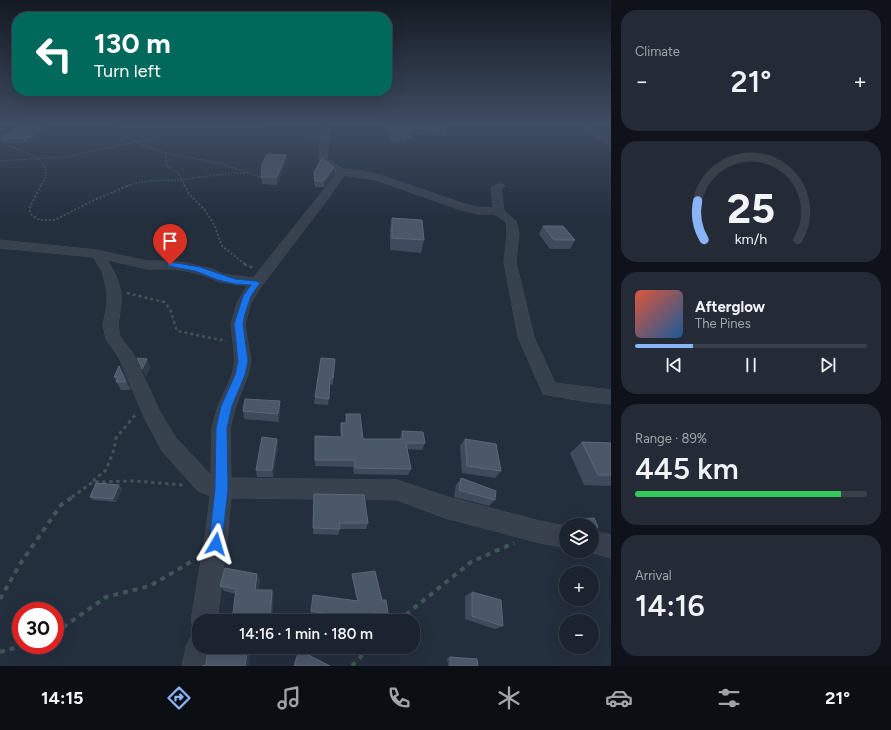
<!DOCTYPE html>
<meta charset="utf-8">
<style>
body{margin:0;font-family:Figtree,sans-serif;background:#242b36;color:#f1f3f6;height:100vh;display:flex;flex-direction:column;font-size:15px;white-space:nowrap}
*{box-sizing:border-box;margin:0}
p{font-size:13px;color:#a0a4aa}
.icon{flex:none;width:22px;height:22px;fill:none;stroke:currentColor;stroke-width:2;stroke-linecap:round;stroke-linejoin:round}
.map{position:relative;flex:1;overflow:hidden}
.sheet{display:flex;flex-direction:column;gap:10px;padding:10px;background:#0f1319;width:280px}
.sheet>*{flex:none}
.hud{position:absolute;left:12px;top:12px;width:380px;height:84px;border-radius:16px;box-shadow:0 4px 16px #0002,0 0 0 1px #39404a;background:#00695c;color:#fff;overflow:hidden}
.fabs{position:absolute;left:559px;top:518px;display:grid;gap:8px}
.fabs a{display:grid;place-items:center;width:40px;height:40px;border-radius:50%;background:#1b232e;box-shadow:0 4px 16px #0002,0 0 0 1px #39404a;font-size:20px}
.speed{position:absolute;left:12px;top:602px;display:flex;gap:8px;font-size:20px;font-weight:700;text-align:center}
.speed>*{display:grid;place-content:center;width:52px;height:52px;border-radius:50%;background:#1b232e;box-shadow:0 4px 16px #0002,0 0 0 1px #39404a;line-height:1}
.speed .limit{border:6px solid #d22;background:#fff;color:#111}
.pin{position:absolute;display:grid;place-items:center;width:34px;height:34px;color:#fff;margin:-41px -17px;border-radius:50% 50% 50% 0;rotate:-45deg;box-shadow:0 0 4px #0007}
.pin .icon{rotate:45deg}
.me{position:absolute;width:44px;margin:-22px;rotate:7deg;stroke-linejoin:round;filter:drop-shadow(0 0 3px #0008)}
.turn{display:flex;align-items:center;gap:14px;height:84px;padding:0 16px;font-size:18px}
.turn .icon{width:52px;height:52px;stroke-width:2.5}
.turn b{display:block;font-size:28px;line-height:34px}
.big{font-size:30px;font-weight:600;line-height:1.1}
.sheet .card{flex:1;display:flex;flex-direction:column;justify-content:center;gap:6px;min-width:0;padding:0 14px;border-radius:16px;background:#242b36}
.sheet .dial{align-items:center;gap:0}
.dial svg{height:104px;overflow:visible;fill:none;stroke:#39404a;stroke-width:7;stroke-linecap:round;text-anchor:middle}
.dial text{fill:#f1f3f6;stroke:none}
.song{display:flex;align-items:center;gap:12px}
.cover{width:48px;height:48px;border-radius:6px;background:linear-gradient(135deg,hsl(10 70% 55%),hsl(210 70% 35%))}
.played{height:4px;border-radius:2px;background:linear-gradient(90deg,#8ab4f8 25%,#39404a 25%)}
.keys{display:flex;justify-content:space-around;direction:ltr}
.heat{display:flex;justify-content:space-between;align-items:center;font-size:22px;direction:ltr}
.charge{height:6px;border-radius:3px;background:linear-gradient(90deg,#34c759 89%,#39404a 0)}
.trip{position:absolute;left:192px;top:614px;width:228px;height:40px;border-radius:16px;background:#1b232e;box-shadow:0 4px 16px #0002,0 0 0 1px #39404a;font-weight:600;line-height:40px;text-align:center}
.dock{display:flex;height:64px;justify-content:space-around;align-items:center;background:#0b0e12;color:#a0a4aa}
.dock .icon{width:28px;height:28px}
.dock .active{color:#8ab4f8}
.dock b{font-size:18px;color:#f1f3f6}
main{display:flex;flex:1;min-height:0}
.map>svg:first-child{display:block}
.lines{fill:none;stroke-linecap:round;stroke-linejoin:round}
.minor-casing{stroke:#414a57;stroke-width:1}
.path-far4{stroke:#3f5557;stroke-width:1.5;stroke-dasharray:1.5 1.5;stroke-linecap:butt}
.path-far3{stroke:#3f5557;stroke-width:2;stroke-dasharray:2 2;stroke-linecap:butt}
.path-far2{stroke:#3f5557;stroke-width:2.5;stroke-dasharray:3 3;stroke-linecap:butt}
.path-far1{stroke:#3f5557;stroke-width:3;stroke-dasharray:3.5 3.5;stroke-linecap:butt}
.path{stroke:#3f5557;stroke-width:4;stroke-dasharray:5 5;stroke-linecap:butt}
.minor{fill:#38414e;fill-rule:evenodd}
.wall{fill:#3f4b5c}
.shaded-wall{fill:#2f3b4b}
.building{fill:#4b5868;stroke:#5c6777}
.route{fill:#1a73e8;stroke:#114b97}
</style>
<main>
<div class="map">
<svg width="611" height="666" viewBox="0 0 611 666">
<rect width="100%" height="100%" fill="#242f3e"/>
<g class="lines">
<g class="minor-casing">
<path id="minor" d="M107,125H272L268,127L240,129L111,127Z
M322,125H330L327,159L343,169L361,171L383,176L465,204L477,207L493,208L491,188L497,184H503L505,186L501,189L504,211L516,221L519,233L516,262L534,337L555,383L611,390V404L588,402L543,394L518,337L504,262L507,233L506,222L494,214H477L458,209L376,180L344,175L330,196L260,288L251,303L245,324L251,361L248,375L236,406L230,428L231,478L397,480L445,496L540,521L566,526V548L540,543L445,518L397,500L231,498L228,531L217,621H199V632L195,630L191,621L206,531L210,496L197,490L162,451L144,417L119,358L106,339L103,325L107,305V292L102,271L93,257L0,248V240L97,250L147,261H171L186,263L212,269L223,274L253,278L322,192L336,173L319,160ZM108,260L147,269H171L186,271L203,275L220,282L247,286L237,303L231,324L235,361L232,375L218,406L212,428L211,475L176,438L160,412L133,353L120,337L118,325L121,305V292L117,278Z
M580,125H589L611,141V147Z
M592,531L611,535V558L586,551H592Z
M199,634V647H212L210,666H182L186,647L190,638Z"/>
</g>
<path class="path-far4" d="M95,125L102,127
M275,130L284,134L315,137
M124,135L145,146L162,152L222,164L263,178
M9,141L3,144C17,149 47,156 46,175C46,179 42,183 41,186
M166,154V165L178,173L185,186
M0,161L65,157L162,136
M127,186C144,179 158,181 176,180C199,178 222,173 246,173"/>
<path class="path-far3" d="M41,185L29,209L32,215L39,220H55L94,200L130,185
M184,185L189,194L204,209L214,224L222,246L246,265"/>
<path class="path-far2" d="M244,264L253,268
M127,293L164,302L170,309L177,331L226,341"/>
<path class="path-far1" d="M93,481L106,470L114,450L116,438L137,413
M72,497L93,482L135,481L183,485"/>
<path class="path" d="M0,599L20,564L61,505L74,496
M398,621L471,562L514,543
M55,633L106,597L150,586L194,560
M0,652L25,645
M352,666L370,647"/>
<use href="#minor" class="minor"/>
</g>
<path class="wall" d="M385,125H410L413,131L412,138H406L405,142H391Z
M414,129L447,130L446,136L413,135Z
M44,131L28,143L2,142L0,139V138Z
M286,162L277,185L262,184L261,177Z
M334,167V173L324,187H315L314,179V172Z
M392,218L424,240L421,253L390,250V230Z
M543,226L575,240L570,249H550L539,234Z
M335,359L333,385L330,384L328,405L314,404L315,397Z
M124,374L131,390H121L114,377Z
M280,409L279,422L244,419L243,411Z
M346,414L363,439H400L402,431L425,443L422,450L407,449L411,469L408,475L354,474L353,467L315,466V436L341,437L340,430L341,423H345Z
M277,439L278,446L273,477H257L256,470Z
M465,439L501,471L495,478L462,473L460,446Z
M582,442L611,443V486L584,485L570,453Z
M461,478L495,500L489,506L454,497L456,485Z
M119,485L122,489L116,502L93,500L90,497Z
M314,494L368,523L366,529H340L338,535L313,534Z
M594,518L598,527L596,528V535L592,537V525H569L568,522L572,519Z
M257,574L260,580L258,590H272L274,596L236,594L224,591L220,586Z
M352,574L382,600L388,613L386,615H374V621H355V620L311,613V611L357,601L352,577Z
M472,592L503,626L495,629L465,619V596Z
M450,657L478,666H448L447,658Z"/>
<path class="shaded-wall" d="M43,128L44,131L28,143L26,139Z
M286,155V162L277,185V177Z
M334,167V173L324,187V181Z
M147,359L151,367L146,377L142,369Z
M119,366L124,374L131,390L126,382Z
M280,401V409L279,422L278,414Z
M277,439L278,446L273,477L272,470Z
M119,485L122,489L116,502L113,499Z
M257,574L260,580L258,595L255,590Z
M272,590L274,596L272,621H270Z
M248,647H251L249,666H245Z"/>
<path class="building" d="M388,125H410L413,131H405L406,135H392Z
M416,125H445L447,130L414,129Z
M17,127L43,128L26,139L0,138Z
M267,154L286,155L277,177H261L262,164Z
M322,158L334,167L324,181H315L314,172Z
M392,218L422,220L424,240L392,238Z
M543,226H563L575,240H554Z
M137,358L147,359L142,369Z
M321,358L335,359L333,378H330L329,399L315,397Z
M119,366L126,382H116L118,377H114Z
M245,399L280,401L278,414L243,411Z
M346,414H360L363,439H403L402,431L423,432L425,443H406L411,469L355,468V460H315V436L342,437L341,423H347Z
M262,437L277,439L272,470H256Z
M465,439L496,444L501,471L467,466Z
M582,442L611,443V475H598Z
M461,478L496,491L495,500L459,490Z
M96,483L119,485L113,499L90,497Z
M314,494L364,495L368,523H339L340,529L313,528Z
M594,518L598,527L596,528V535H592V525H575L572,519Z
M225,568L257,574L255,590H272L270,621H232L236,589L220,586Z
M375,571L382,600H386L388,613H373L374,621H356V618L311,611L313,595L358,601L352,574Z
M472,592L501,600L503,626L472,616Z
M208,647H248L245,666H202L206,665Z
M299,650L330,666H294Z
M450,657L477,659L478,666H451Z"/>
<linearGradient id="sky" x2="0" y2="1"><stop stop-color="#141a22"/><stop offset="0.57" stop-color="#3f4d63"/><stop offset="1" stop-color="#3f4d63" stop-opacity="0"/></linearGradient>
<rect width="611" height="218" fill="url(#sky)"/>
<path class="route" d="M170,262L200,267L235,279L256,281L260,283L251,296L245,314L243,324L248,361L245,375L232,406L227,428L228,488L222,544L220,549L216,551L211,549L209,544L215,488L216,428L221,406L235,375L238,361L234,324L243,296L251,285L235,284L218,280L195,271L168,266V263Z"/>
</svg>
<div class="fabs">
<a><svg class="icon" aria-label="layers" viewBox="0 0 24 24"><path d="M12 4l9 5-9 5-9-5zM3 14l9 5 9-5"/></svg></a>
<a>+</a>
<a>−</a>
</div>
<div class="speed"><div class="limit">30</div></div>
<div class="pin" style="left:170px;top:265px;background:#d93025"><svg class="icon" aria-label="arrive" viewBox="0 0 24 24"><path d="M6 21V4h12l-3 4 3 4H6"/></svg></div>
<svg class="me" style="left:216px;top:544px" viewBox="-20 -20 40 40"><path d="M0-17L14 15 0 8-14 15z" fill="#1a73e8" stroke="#fff" stroke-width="4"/></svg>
<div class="trip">14:16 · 1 min · 180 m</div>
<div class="hud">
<div class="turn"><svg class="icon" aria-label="left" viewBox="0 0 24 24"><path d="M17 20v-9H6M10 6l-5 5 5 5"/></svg><div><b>130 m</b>Turn left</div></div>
</div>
</div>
<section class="sheet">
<div class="card"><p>Climate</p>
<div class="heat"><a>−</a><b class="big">21°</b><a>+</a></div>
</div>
<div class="card dial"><svg viewBox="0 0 100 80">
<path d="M14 69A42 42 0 1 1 86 69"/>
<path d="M14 69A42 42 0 0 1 9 39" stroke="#8ab4f8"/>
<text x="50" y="56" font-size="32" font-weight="700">25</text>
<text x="50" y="72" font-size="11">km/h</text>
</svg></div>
<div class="card">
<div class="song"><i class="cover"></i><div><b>Afterglow</b><p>The Pines</p></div></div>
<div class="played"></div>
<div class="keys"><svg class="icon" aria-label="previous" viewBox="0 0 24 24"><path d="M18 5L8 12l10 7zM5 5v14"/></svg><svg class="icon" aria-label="pause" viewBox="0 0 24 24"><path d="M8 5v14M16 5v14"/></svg><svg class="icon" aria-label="next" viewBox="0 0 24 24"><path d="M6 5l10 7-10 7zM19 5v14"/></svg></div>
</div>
<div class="card"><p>Range · 89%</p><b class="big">445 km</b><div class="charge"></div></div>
<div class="card"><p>Arrival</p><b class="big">14:16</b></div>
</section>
</main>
<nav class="dock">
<b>14:15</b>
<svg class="icon active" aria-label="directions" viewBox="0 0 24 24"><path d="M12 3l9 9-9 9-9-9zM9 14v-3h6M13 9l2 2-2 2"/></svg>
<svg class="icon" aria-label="music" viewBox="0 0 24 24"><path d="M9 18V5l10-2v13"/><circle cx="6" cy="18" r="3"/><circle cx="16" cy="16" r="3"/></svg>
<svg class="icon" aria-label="phone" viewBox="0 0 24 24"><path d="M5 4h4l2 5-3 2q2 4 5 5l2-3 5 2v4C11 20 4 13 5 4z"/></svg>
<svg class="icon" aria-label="climate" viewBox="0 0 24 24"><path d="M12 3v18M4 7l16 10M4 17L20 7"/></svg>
<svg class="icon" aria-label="car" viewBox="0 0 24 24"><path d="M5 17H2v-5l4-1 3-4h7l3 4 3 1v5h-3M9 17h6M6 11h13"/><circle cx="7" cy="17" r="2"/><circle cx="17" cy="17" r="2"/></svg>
<svg class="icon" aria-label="filters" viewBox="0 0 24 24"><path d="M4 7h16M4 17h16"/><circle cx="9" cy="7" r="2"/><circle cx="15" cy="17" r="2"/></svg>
<b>21°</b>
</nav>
